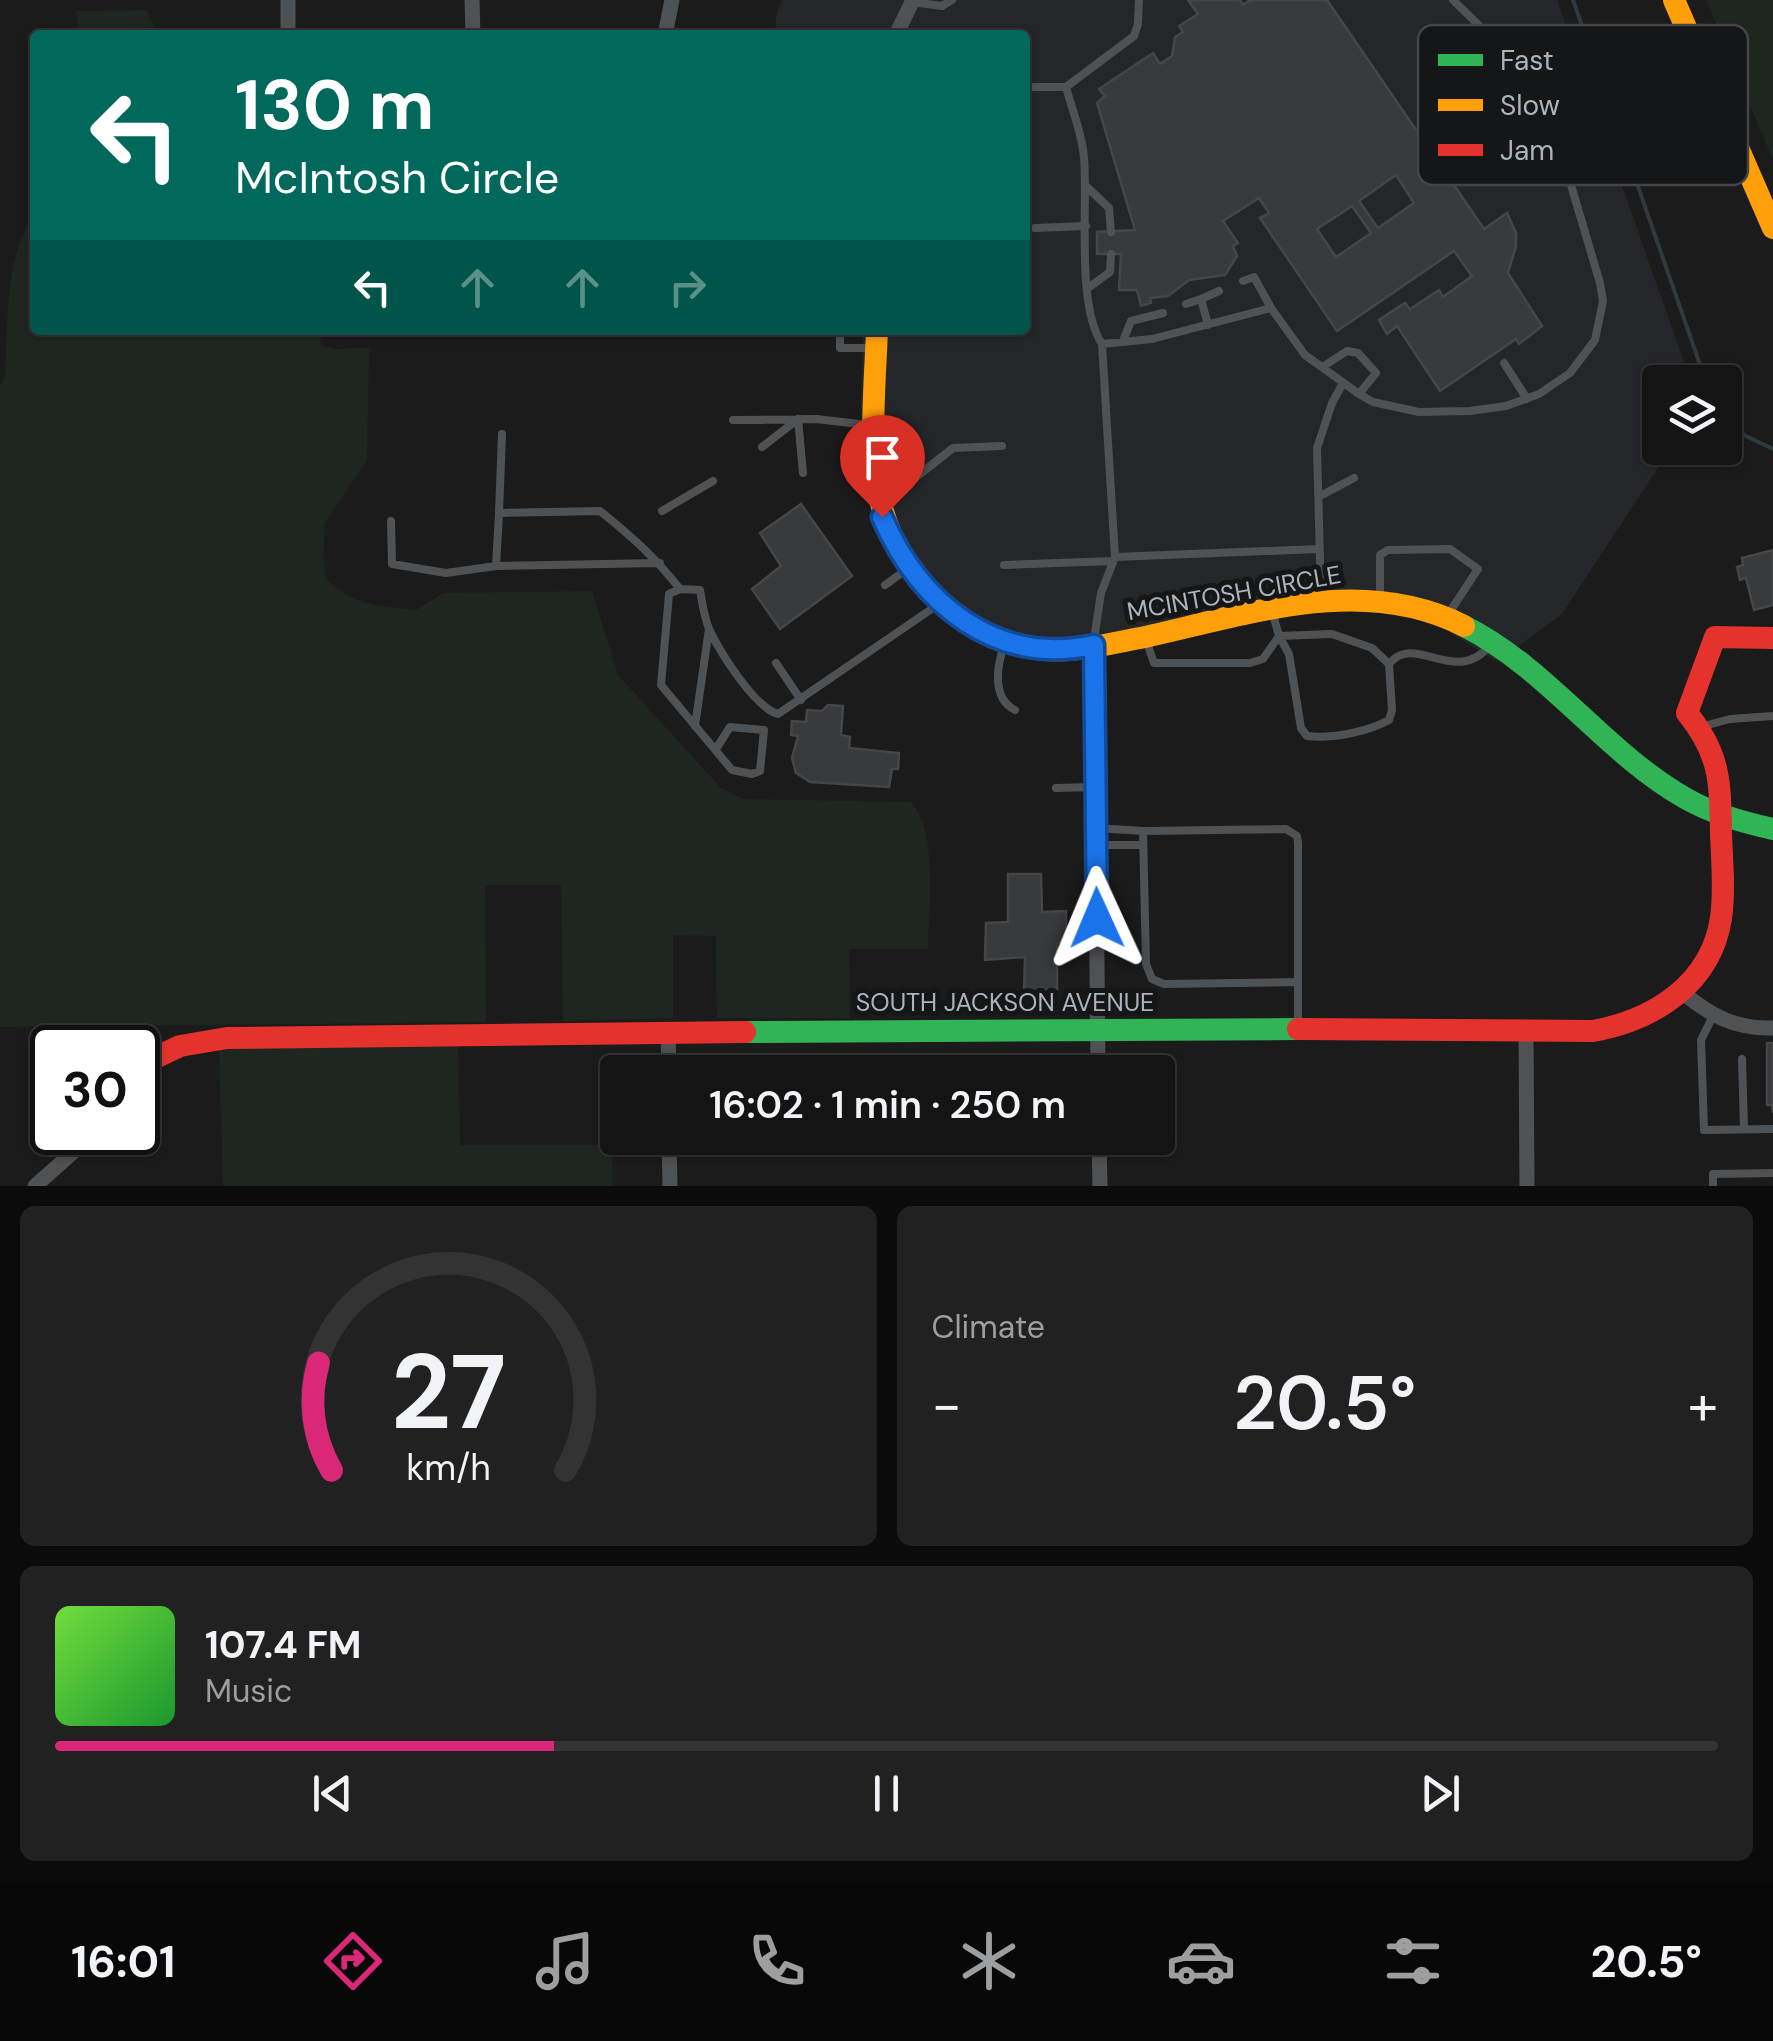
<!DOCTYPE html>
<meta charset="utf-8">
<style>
body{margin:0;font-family:"DM Sans",sans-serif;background:#212122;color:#f1f3f6;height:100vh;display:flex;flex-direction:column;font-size:38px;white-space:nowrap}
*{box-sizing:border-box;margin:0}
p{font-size:32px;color:#9d9ea0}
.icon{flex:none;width:55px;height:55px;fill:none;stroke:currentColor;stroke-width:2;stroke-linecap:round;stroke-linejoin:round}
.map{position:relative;height:1186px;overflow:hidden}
.sheet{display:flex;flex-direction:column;gap:20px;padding:20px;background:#0b0b0c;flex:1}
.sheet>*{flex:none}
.banner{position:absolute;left:30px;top:30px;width:1000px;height:305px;border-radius:10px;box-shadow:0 2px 8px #0004,0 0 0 2px #333334;background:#00695c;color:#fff;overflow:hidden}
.tools{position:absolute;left:1642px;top:365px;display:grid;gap:20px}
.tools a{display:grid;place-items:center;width:100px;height:100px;border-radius:10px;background:#141415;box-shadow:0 2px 8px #0004,0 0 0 2px #333334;font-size:50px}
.speed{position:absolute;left:30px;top:1025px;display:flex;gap:20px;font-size:50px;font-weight:700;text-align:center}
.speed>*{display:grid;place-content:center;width:130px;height:130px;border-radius:50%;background:#141415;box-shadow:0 2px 8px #0004,0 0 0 2px #333334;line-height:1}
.speed .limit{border:5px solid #111;border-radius:15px;background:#fff;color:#111}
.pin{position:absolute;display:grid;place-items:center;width:85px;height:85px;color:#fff;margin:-102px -42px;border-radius:50% 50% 50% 0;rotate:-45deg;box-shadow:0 0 10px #0007}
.pin .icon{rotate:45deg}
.me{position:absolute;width:110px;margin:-55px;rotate:359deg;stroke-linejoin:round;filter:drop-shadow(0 0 8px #0008)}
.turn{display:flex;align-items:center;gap:35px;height:210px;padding:0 40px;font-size:45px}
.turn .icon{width:130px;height:130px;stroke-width:2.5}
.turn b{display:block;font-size:70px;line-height:85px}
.lanes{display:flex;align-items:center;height:95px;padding:0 40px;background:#0003;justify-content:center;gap:50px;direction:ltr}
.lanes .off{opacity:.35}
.big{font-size:75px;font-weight:600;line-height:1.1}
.sheet .tile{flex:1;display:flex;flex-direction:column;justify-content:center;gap:15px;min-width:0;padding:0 35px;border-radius:15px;background:#212122}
.sheet .dial{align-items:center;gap:0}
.dial svg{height:260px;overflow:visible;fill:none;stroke:#333334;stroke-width:7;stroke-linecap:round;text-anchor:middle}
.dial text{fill:#f1f3f6;stroke:none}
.song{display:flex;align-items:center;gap:30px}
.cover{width:120px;height:120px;border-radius:15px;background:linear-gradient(135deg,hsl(100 70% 55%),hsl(130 70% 35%))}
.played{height:10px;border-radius:5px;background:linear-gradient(90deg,#db2777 30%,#333334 30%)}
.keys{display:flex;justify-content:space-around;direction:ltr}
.heat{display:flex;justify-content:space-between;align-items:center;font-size:55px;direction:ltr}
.sheet .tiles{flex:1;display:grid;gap:20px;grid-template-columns:1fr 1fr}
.tile:last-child{grid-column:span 2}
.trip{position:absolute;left:600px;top:1055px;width:575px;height:100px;border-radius:10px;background:#141415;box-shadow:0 2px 8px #0004,0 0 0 2px #333334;font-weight:600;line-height:100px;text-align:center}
.tab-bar{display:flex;height:160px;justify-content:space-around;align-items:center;background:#080808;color:#9d9ea0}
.tab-bar .icon{width:70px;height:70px}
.tab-bar .active{color:#db2777}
.tab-bar b{font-size:45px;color:#f1f3f6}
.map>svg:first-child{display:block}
.built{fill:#252629}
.green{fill:#1f261f}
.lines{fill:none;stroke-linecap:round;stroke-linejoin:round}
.stream{stroke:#2e3a3e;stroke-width:4}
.building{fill:#393a3c;stroke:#444648;stroke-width:2.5;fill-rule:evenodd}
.lane{stroke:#4f5255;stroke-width:8}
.street{stroke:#4f5255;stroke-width:15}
.fast{stroke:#30b455;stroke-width:22}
.slow{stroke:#ff9f0a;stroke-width:22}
.jam{stroke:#e5322d;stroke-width:22}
.route-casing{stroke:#114b97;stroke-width:25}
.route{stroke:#1a73e8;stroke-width:18}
.labels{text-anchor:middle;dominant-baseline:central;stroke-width:10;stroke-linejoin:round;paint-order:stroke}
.street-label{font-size:25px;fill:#adb4bc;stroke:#151618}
.key{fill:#151618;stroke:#434549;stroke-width:2.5}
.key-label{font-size:28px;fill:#adb4bc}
</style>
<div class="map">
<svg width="1773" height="1186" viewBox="0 0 1773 1186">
<rect width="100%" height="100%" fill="#1b1b1c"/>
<path class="built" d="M782,0H1557L1691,382H1660V448H1671L1562,614L1497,662L1445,629L1377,607L1315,609L1017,653L944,621L910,584L875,526L860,466L863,330H1025V35H776V16Z"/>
<path class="green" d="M1706,0H1773V160Z
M147,10L157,35H79L76,11Z
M35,212V330H320L321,346L335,349L369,348L367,460L325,523L323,555L326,579C355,607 378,605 416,610L443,593L592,591L618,675L721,788L743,799L911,802C939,834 928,907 928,949H849L850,1018H717L716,936L673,935V1018L563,1021L561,885H485L486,1022L0,1027V387L5,375C9,317 3,262 35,212Z
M458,1039L460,1145H612V1186H223L219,1043Z"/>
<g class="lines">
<path class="stream" d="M1573,0L1592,54
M1600,77L1706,382
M1725,418L1746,436L1773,449"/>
</g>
<path class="building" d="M1188,0H1240L1243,5L1250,0H1327L1484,229L1507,213L1516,233V246L1508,273L1542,326L1519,344L1516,339L1440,391L1397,326L1387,334L1379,320L1405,303L1410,309L1439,290L1443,297L1472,276L1454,251L1337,331L1260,218L1269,213L1259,198L1223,221L1238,243L1233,246L1237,256L1225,275L1189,280L1168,296L1150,298L1151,303L1141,306L1137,290H1119L1121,254H1097V232L1135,230L1097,103L1105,96L1099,89L1153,53L1160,64L1172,56L1175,37L1183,32L1179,26L1198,14ZM1396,175L1414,203L1378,228L1359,201ZM1352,206L1371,233L1336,257L1317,229Z
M801,504L852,576L780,629L752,589L781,566L760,533Z
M1773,550V605L1754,610L1746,578L1740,580L1737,567L1743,565L1742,558Z
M828,705L843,706L841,735L850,737L849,748L899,753L898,769H892L889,787L810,782L796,773L792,758L798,736L791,735L792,721L806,722L807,710L822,711Z
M1008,874H1041L1042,912L1066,911V936L1057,944V989L1024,993L1025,957L985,960L986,923L1008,922Z
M1767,1043H1773V1113L1772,1105H1767Z"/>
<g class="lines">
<path class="lane" d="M912,2L942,6L952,0
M1025,87H1066L1134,36L1138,24L1139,0
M1066,87C1072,110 1082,133 1084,157C1088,206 1076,305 1102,344L1115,557L1101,593L1094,640
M1542,87L1682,31
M1085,185L1109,208L1111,232
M1035,228L1086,226
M1243,281L1254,277L1271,308
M1088,288L1110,272L1111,254
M1186,304L1201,299
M1208,325L1201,299L1219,291
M840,330V348H872
M1123,341L1131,321L1163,313
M1102,344L1152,339L1271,308L1305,355L1359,394L1373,402L1419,412L1470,411L1506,406L1539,394L1570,373L1595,340L1603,301L1600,283L1542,87L1453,0
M1504,363L1527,399
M1324,366L1347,351L1358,353L1376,373L1359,394
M798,419L803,473
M733,420L816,419L868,425
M762,447L798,419
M1320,496L1354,478
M881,505L953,448L1002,446
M662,511L713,481
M499,513L502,434
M391,521L392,564L446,573L496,566
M1115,557L1318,549
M660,563L496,566L499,513L600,511C632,537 654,556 680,589
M1004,565L1113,561
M885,585L906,570
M1321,598L1317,448L1332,403L1343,383
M1380,598V555L1388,550L1450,549L1478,569L1449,613
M1332,634L1372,648L1389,664L1392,710L1389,720C1367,732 1332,739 1307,736L1301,728L1289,654L1279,636Z
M1145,637L1154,663H1250L1263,659L1279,636L1272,611
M1005,643C997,664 991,698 1015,710
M776,663L801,700
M1389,664C1415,631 1456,688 1490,645
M695,726L709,629
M1704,726L1730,719L1773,716
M716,749L730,727L764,730L760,771L752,774L732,770L661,685L669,594L680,589L700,590C702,603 704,616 709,629C720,652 754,707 778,714L936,606
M1056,788L1096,787
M1096,828L1143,831
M1096,845H1143
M1298,982L1164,984L1152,979L1146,964L1143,831L1286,829L1297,836L1298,843V1025
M1713,1016L1701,1040L1704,1130L1773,1129
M1742,1059L1744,1129
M1713,1186V1174L1773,1173"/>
<path class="street" d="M288,0V35
M472,0L473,35
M665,35L672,0
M896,35L913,0
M1094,645L1098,1072
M1682,992C1711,1016 1735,1029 1773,1028
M1526,1030L1527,1186
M668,1032L669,1072
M669,1138L670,1186
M1099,1138L1100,1186
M35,1186L71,1154L87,1132"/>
<path class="fast" d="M1464,626C1549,669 1603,751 1685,798C1713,814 1742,822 1773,829
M745,1032L1298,1029"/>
<path class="slow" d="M1674,0L1773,228
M877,330C873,437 856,534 950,610C977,632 1012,648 1047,650C1079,652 1113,643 1145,637C1248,614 1363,574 1464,626"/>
<path class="jam" d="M1298,1029L1593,1031C1654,1020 1711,984 1721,918C1725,890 1722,862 1721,834C1720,783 1721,755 1687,713L1715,637L1773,638
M138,1066L180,1046L227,1038L745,1032"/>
</g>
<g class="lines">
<g class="route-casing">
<path id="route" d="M882,517C920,604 995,666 1094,645L1097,918"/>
</g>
<use href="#route" class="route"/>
</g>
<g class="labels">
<g class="street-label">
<text transform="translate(1234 593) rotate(-10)">MCINTOSH CIRCLE</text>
<text x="1005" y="1002">SOUTH JACKSON AVENUE</text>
</g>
</g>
<rect x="1418" y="25" width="330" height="160" rx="15" class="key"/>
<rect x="1438" y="54" width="45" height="12" fill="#30b455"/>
<rect x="1438" y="99" width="45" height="12" fill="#ff9f0a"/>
<rect x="1438" y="144" width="45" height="12" fill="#e5322d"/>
<g class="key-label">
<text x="1500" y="70">Fast</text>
<text x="1500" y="115">Slow</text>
<text x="1500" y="160">Jam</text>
</g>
</svg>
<div class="tools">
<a><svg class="icon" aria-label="layers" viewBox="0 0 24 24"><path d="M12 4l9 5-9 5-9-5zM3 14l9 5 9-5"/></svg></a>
</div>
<div class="speed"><div class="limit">30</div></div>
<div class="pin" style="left:882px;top:517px;background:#d93025"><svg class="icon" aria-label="arrive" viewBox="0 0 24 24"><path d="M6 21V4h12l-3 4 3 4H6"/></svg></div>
<svg class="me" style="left:1097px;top:918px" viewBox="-20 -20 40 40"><path d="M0-17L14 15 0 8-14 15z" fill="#1a73e8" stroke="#fff" stroke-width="4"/></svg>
<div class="trip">16:02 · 1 min · 250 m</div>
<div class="banner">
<div class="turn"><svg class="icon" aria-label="left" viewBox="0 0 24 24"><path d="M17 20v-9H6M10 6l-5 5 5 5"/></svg><div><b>130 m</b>McIntosh Circle</div></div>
<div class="lanes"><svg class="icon" aria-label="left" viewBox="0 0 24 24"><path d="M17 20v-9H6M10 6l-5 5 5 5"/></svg><svg class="icon off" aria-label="ahead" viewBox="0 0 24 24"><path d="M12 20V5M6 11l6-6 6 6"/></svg><svg class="icon off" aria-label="ahead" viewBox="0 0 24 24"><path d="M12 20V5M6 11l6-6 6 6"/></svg><svg class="icon off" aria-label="right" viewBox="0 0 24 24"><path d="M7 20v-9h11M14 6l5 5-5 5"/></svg></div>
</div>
</div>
<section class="sheet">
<div class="tiles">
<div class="tile dial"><svg viewBox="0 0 100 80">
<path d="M14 69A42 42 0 1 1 86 69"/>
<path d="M14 69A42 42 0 0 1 10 36" stroke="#db2777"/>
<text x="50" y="56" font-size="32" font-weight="700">27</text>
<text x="50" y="72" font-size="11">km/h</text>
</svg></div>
<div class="tile"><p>Climate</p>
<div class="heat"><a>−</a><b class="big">20.5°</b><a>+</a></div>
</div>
<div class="tile">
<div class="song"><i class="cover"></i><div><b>107.4 FM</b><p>Music</p></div></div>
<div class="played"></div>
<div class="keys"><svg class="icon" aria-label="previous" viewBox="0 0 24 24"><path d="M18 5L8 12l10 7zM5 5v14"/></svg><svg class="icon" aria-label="pause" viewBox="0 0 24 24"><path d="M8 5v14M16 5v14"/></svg><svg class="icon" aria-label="next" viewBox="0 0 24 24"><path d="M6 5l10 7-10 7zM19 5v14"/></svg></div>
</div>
</div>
</section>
<nav class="tab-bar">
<b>16:01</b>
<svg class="icon active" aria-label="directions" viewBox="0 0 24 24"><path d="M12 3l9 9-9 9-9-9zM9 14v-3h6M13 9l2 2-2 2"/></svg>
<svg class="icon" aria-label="music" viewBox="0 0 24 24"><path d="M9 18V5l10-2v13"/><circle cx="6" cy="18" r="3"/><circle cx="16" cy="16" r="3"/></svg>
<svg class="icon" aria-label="phone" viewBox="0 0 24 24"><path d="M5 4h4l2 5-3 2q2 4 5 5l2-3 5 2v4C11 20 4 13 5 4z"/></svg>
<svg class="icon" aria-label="climate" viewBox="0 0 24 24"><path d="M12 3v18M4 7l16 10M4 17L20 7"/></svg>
<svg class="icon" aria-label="car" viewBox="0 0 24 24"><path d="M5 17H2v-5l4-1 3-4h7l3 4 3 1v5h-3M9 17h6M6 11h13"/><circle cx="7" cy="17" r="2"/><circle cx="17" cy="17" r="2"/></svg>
<svg class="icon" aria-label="filters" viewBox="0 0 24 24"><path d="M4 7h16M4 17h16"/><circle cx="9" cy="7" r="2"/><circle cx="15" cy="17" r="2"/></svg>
<b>20.5°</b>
</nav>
